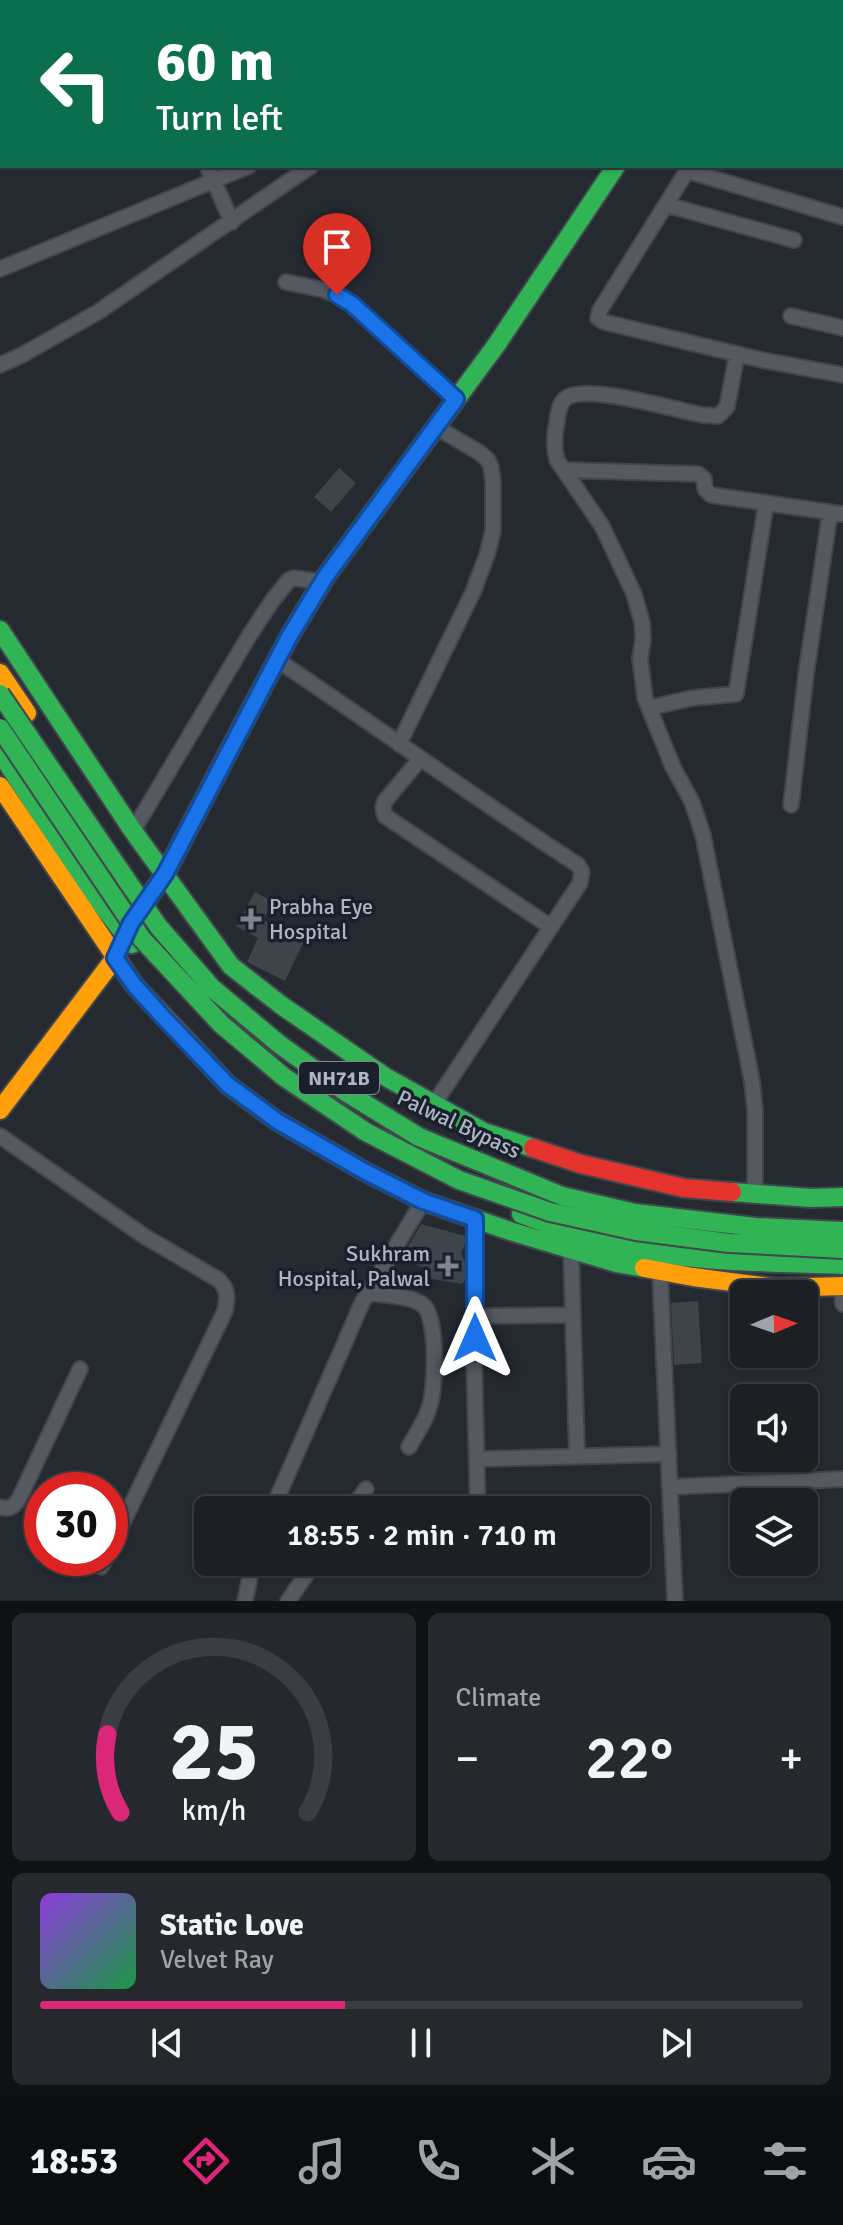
<!DOCTYPE html>
<meta charset="utf-8">
<style>
body{margin:0;font-family:Signika,sans-serif;background:#25282d;color:#f1f3f6;height:100vh;display:flex;flex-direction:column;font-size:30px;white-space:nowrap}
*{box-sizing:border-box;margin:0}
p{font-size:26px;color:#a0a3a7}
.icon{flex:none;width:44px;height:44px;fill:none;stroke:currentColor;stroke-width:2;stroke-linecap:round;stroke-linejoin:round}
.map{position:relative;height:1601px;overflow:hidden}
.panel{display:flex;flex-direction:column;gap:12px;padding:12px;background:#0f1214;flex:1}
.panel>*{flex:none}
.top-card{position:absolute;left:0px;top:0px;width:844px;height:168px;box-shadow:0 2px 6px #0004,0 0 0 2px #3a3e42;background:#0b6e4f;color:#fff;overflow:hidden}
.needle{width:52px;rotate:88deg}
.fabs{position:absolute;left:730px;top:1280px;display:grid;gap:16px}
.fabs a{display:grid;place-items:center;width:88px;height:88px;border-radius:12px;background:#1c2025;box-shadow:0 2px 6px #0004,0 0 0 2px #3a3e42;font-size:40px}
.speed{position:absolute;left:24px;top:1472px;display:flex;gap:16px;font-size:40px;font-weight:700;text-align:center}
.speed>*{display:grid;place-content:center;width:104px;height:104px;border-radius:50%;background:#1c2025;box-shadow:0 2px 6px #0004,0 0 0 2px #3a3e42;line-height:1}
.speed .limit{border:12px solid #d22;background:#fff;color:#111}
.pin{position:absolute;display:grid;place-items:center;width:68px;height:68px;color:#fff;margin:-82px -34px;border-radius:50% 50% 50% 0;rotate:-45deg;box-shadow:0 0 8px #0007}
.pin .icon{rotate:45deg}
.me{position:absolute;width:88px;margin:-44px;rotate:0deg;stroke-linejoin:round;filter:drop-shadow(0 0 6px #0008)}
.turn{display:flex;align-items:center;gap:28px;height:168px;padding:0 24px;font-size:36px}
.turn .icon{width:104px;height:104px;stroke-width:2.5}
.turn b{display:block;font-size:56px;line-height:68px}
.big{font-size:60px;font-weight:600;line-height:1.1}
.panel .widget{flex:1;display:flex;flex-direction:column;justify-content:center;gap:12px;min-width:0;padding:0 28px;border-radius:12px;background:#25282d}
.panel .dial{align-items:center;gap:0}
.dial svg{height:208px;overflow:visible;fill:none;stroke:#3a3e42;stroke-width:7;stroke-linecap:round;text-anchor:middle}
.dial text{fill:#f1f3f6;stroke:none}
.song{display:flex;align-items:center;gap:24px}
.cover{width:96px;height:96px;border-radius:12px;background:linear-gradient(135deg,hsl(270 70% 55%),hsl(140 70% 35%))}
.played{height:8px;border-radius:4px;background:linear-gradient(90deg,#db2777 40%,#3a3e42 40%)}
.keys{display:flex;justify-content:space-around;direction:ltr}
.heat{display:flex;justify-content:space-between;align-items:center;font-size:44px;direction:ltr}
.panel .tiles{flex:1;display:grid;gap:12px;grid-template-columns:1fr 1fr}
.widget:last-child{grid-column:span 2}
.trip{position:absolute;left:194px;top:1496px;width:456px;height:80px;border-radius:12px;background:#1c2025;box-shadow:0 2px 6px #0004,0 0 0 2px #3a3e42;font-weight:600;line-height:80px;text-align:center}
.tabs{display:flex;height:128px;justify-content:space-around;align-items:center;background:#0b0d0f;color:#a0a3a7}
.tabs .icon{width:56px;height:56px}
.tabs .selected{color:#db2777}
.tabs b{font-size:36px;color:#f1f3f6}
.map>svg:first-child{display:block}
.building{fill:#3f434a}
.lines{fill:none;stroke-linecap:round;stroke-linejoin:round}
.street-casing{stroke:#42464c;stroke-width:18}
.fast-casing{stroke:#42464c;stroke-width:22}
.slow-casing{stroke:#42464c;stroke-width:22}
.jam-casing{stroke:#42464c;stroke-width:22}
.street{stroke:#555960;stroke-width:14}
.fast{stroke:#30b455;stroke-width:18}
.slow{stroke:#ff9f0a;stroke-width:18}
.jam{stroke:#e5322d;stroke-width:18}
.fast-bridge-casing{stroke:#42464d;stroke-width:22;stroke-linecap:butt}
.fast-bridge{stroke:#30b455;stroke-width:18}
.route-casing{stroke:#114b97;stroke-width:20}
.route{stroke:#1a73e8;stroke-width:14}
.poi-dot{fill:#7e8590;stroke:#19202b;stroke-width:3}
.labels{text-anchor:middle;dominant-baseline:central;stroke-width:7;stroke-linejoin:round;paint-order:stroke}
.shield{fill:#19202b;stroke:#818995;stroke-width:2}
.shield-label{font-size:20px;font-weight:bold;fill:#aeb6c3}
.poi-label{font-size:22px;fill:#aeb6c3;stroke:#19202b;text-anchor:start}
.street-label{font-size:22px;fill:#aeb6c3;stroke:#19202b}
</style>
<div class="map">
<svg width="843" height="1601" viewBox="0 0 843 1601">
<rect width="100%" height="100%" fill="#252a31"/>
<path class="building" d="M339,468L356,483L331,512L314,497Z
M255,892L273,902L263,920L304,941L285,981L247,962L258,938L236,926Z
M421,1224L465,1236V1244L461,1253L465,1262V1280L462,1284L427,1278L430,1270L401,1259Z
M698,1301L702,1363L674,1365L671,1303Z"/>
<g class="lines">
<g class="street-casing">
<path id="street" d="M138,0L139,2
M271,0L272,2
M377,0L378,2
M506,0L507,2
M758,0L766,2
M222,2L227,0
M562,2L565,0
M794,2L795,0
M842,23H843
M842,133L843,134
M207,166L232,222
M690,166L600,310L598,318L604,322L762,360L843,375
M688,171L843,217
M667,205L794,240
M0,269L249,166
M286,282L324,290L344,298L456,399
M791,316L843,328
M737,354L727,407L718,416L702,415C676,410 583,382 565,399C559,404 558,414 557,422C554,435 553,446 557,460L602,526L634,594L642,622L643,640L640,658L645,698L673,767L692,802L703,835L752,1081L755,1111V1193
M0,365L22,355L98,312L311,166
M564,470L698,474L704,479L705,489L711,495L843,514
M277,660C378,727 476,799 578,865L582,872L580,883L434,1104
M649,708L692,698L736,694L766,504
M399,744L473,592L487,555L493,531V481L491,467L488,460L480,453L436,427
M420,759L385,801L383,807L385,816L551,927
M791,805L806,674L830,513
M133,831L249,636L272,601L289,580L294,578L322,582
M0,1136L144,1236L219,1280C229,1290 227,1298 225,1311L110,1549
M475,1219L474,1360L478,1510
M571,1249L577,1456
M660,1271L675,1601
M842,1286L843,1304
M368,1293C383,1295 412,1296 423,1305C438,1317 436,1390 429,1408C425,1422 416,1434 409,1447
M475,1316L572,1315
M477,1459L669,1454
M670,1487L843,1479
M0,1507C10,1510 14,1506 19,1499L80,1369
M272,1510L362,1303L423,1201
M351,1510L366,1489
M101,1567L106,1558
M245,1601L253,1562
M288,1601L315,1562"/>
</g>
<g class="fast-casing">
<path id="fast" d="M718,2L719,0
M0,630L133,831L231,966L281,1005L384,1076L484,1132L533,1148
M229,751L289,637L326,576L497,344L616,166
M0,752L88,887L132,944
M189,1043L228,1085L277,1121L364,1171L423,1201L510,1231L616,1263L644,1268
M732,1192L811,1198L843,1197
M521,1214C554,1226 587,1239 621,1247C694,1263 769,1262 843,1265"/>
</g>
<g class="slow-casing">
<path id="slow" d="M0,673L27,713
M0,786L135,986L189,1043
M0,1110L115,958L131,923L165,874L229,751
M644,1268L693,1277L777,1288L843,1286"/>
</g>
<g class="jam-casing">
<path id="jam" d="M533,1148L581,1164L684,1188L732,1192"/>
</g>
<use href="#street" class="street"/>
<use href="#fast" class="fast"/>
<use href="#slow" class="slow"/>
<use href="#jam" class="jam"/>
<g class="fast-bridge-casing">
<path id="fast-bridge" d="M0,694L158,926L212,988L279,1044L344,1091L419,1137L562,1196L635,1213L755,1227L843,1231
M0,728L142,939L221,1024L284,1077L366,1132L459,1180L550,1212L636,1231L729,1243L843,1249"/>
</g>
<use href="#fast-bridge" class="fast-bridge"/>
</g>
<g class="lines">
<g class="route-casing">
<path id="route" d="M337,295L352,304L456,399L326,576L289,637L165,874L131,923L115,958L135,986L162,1016L228,1085L253,1103L277,1121L364,1171L423,1201L475,1219V1338"/>
</g>
<use href="#route" class="route"/>
</g>
<g class="poi-dot">
<path d="M247 907h8v8h8v8h-8v8h-8v-8h-8v-8h8z"/>
<path d="M444 1254h8v8h8v8h-8v8h-8v-8h-8v-8h8z"/>
</g>
<g class="labels">
<rect class="shield" x="299" y="1062" width="80" height="32" rx="6"/>
<g class="shield-label">
<text x="339" y="1078">NH71B</text>
</g>
<g class="poi-label">
<text x="269" y="906">Prabha Eye<tspan x="269" dy="25">Hospital</tspan></text>
<text x="430" y="1253" text-anchor="end">Sukhram<tspan x="430" dy="25">Hospital, Palwal</tspan></text>
</g>
<g class="street-label">
<text transform="translate(459 1124) rotate(25)">Palwal Bypass</text>
</g>
</g>
</svg>
<div class="fabs">
<a><svg class="needle" viewBox="-14 -14 28 28"><path d="M0-13l5 13h-10z" fill="#e53935"/><path d="M0 13l5-13h-10z" fill="#a0a3a7"/></svg></a>
<a><svg class="icon" aria-label="sound" viewBox="0 0 24 24"><path d="M4 9h4l5-4v14l-5-4H4zM17 9q2 3 0 6"/></svg></a>
<a><svg class="icon" aria-label="layers" viewBox="0 0 24 24"><path d="M12 4l9 5-9 5-9-5zM3 14l9 5 9-5"/></svg></a>
</div>
<div class="speed"><div class="limit">30</div></div>
<div class="pin" style="left:337px;top:295px;background:#d93025"><svg class="icon" aria-label="arrive" viewBox="0 0 24 24"><path d="M6 21V4h12l-3 4 3 4H6"/></svg></div>
<svg class="me" style="left:475px;top:1338px" viewBox="-20 -20 40 40"><path d="M0-17L14 15 0 8-14 15z" fill="#1a73e8" stroke="#fff" stroke-width="4"/></svg>
<div class="trip">18:55 · 2 min · 710 m</div>
<div class="top-card">
<div class="turn"><svg class="icon" aria-label="left" viewBox="0 0 24 24"><path d="M17 20v-9H6M10 6l-5 5 5 5"/></svg><div><b>60 m</b>Turn left</div></div>
</div>
</div>
<section class="panel">
<div class="tiles">
<div class="widget dial"><svg viewBox="0 0 100 80">
<path d="M14 69A42 42 0 1 1 86 69"/>
<path d="M14 69A42 42 0 0 1 9 39" stroke="#db2777"/>
<text x="50" y="56" font-size="32" font-weight="700">25</text>
<text x="50" y="72" font-size="11">km/h</text>
</svg></div>
<div class="widget"><p>Climate</p>
<div class="heat"><a>−</a><b class="big">22°</b><a>+</a></div>
</div>
<div class="widget">
<div class="song"><i class="cover"></i><div><b>Static Love</b><p>Velvet Ray</p></div></div>
<div class="played"></div>
<div class="keys"><svg class="icon" aria-label="previous" viewBox="0 0 24 24"><path d="M18 5L8 12l10 7zM5 5v14"/></svg><svg class="icon" aria-label="pause" viewBox="0 0 24 24"><path d="M8 5v14M16 5v14"/></svg><svg class="icon" aria-label="next" viewBox="0 0 24 24"><path d="M6 5l10 7-10 7zM19 5v14"/></svg></div>
</div>
</div>
</section>
<nav class="tabs">
<b>18:53</b>
<svg class="icon selected" aria-label="directions" viewBox="0 0 24 24"><path d="M12 3l9 9-9 9-9-9zM9 14v-3h6M13 9l2 2-2 2"/></svg>
<svg class="icon" aria-label="music" viewBox="0 0 24 24"><path d="M9 18V5l10-2v13"/><circle cx="6" cy="18" r="3"/><circle cx="16" cy="16" r="3"/></svg>
<svg class="icon" aria-label="phone" viewBox="0 0 24 24"><path d="M5 4h4l2 5-3 2q2 4 5 5l2-3 5 2v4C11 20 4 13 5 4z"/></svg>
<svg class="icon" aria-label="climate" viewBox="0 0 24 24"><path d="M12 3v18M4 7l16 10M4 17L20 7"/></svg>
<svg class="icon" aria-label="car" viewBox="0 0 24 24"><path d="M5 17H2v-5l4-1 3-4h7l3 4 3 1v5h-3M9 17h6M6 11h13"/><circle cx="7" cy="17" r="2"/><circle cx="17" cy="17" r="2"/></svg>
<svg class="icon" aria-label="filters" viewBox="0 0 24 24"><path d="M4 7h16M4 17h16"/><circle cx="9" cy="7" r="2"/><circle cx="15" cy="17" r="2"/></svg>
</nav>
